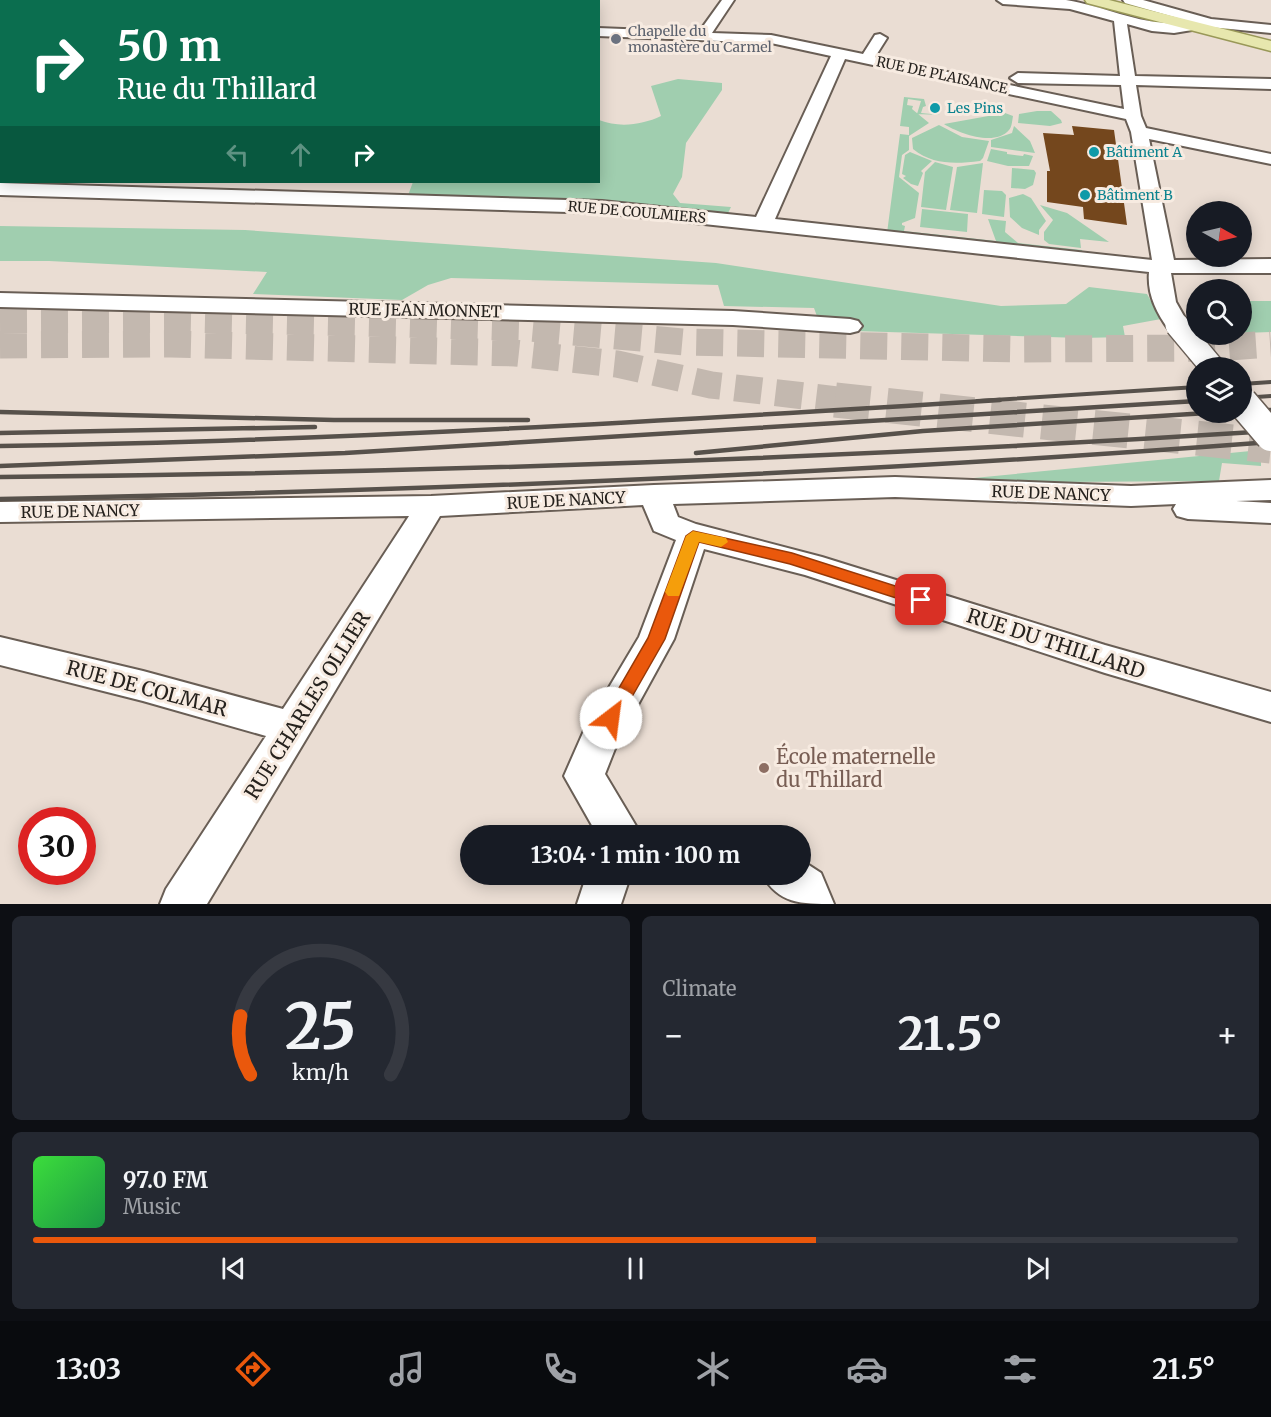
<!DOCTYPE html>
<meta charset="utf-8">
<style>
body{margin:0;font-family:Merriweather,serif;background:#242831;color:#f1f3f6;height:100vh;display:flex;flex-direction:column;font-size:22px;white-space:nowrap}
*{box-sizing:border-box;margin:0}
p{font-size:20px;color:#9ea1a6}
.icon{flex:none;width:33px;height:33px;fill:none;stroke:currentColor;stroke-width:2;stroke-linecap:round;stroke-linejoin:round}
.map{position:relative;height:904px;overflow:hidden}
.side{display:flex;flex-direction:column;gap:12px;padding:12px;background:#0d0f14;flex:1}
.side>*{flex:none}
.banner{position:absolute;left:0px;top:0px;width:600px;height:183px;box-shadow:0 3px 15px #0003;background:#0b6e4f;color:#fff;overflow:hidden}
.needle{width:39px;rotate:98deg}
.buttons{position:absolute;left:1186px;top:201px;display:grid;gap:12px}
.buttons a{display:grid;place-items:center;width:66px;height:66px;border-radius:50%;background:#171b24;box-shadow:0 3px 15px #0003;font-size:30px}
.speed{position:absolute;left:18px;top:807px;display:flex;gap:12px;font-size:30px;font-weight:700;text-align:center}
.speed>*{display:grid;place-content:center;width:78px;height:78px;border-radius:50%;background:#171b24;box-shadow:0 3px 15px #0003;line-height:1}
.speed .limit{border:9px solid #d22;background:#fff;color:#111}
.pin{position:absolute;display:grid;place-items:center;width:51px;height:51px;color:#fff;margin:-26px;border-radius:12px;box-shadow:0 3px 9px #0006}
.me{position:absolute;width:66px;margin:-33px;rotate:30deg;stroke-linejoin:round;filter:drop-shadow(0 0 4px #0008)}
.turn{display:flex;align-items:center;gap:21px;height:126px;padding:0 18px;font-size:27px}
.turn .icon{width:78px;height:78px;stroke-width:2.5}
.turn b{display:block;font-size:42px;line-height:51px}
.lanes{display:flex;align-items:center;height:57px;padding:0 18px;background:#0003;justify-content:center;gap:30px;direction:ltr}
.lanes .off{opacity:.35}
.big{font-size:45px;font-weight:700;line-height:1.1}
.side .tile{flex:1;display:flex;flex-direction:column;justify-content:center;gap:9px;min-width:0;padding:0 21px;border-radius:9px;background:#242831}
.side .dial{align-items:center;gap:0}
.dial svg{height:156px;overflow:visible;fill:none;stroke:#363941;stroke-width:7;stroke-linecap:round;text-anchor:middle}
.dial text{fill:#f1f3f6;stroke:none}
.song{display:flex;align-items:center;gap:18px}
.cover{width:72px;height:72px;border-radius:9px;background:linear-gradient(135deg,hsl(120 70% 55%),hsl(140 70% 35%))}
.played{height:6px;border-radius:3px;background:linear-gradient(90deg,#ea580c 65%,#363941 65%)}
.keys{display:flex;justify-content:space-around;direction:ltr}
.heat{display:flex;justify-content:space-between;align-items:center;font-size:33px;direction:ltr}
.side .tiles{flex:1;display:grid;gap:12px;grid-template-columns:1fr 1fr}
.tile:last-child{grid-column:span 2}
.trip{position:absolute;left:460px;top:825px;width:351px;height:60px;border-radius:30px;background:#171b24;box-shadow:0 3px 15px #0003;font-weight:700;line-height:60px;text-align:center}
.menu{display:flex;height:96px;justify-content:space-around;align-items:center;background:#090b0e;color:#9ea1a6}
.menu .icon{width:42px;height:42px}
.menu .current{color:#ea580c}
.menu b{font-size:27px;color:#f1f3f6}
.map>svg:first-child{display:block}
.green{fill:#a0ceaf}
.building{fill:#74471d}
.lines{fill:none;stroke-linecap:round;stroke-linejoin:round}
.highway-tunnel-far1{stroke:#c3b8af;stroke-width:27;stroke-dasharray:27 14;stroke-linecap:butt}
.highway-tunnel{stroke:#c3b8af;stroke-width:35;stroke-dasharray:35 17;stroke-linecap:butt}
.minor-casing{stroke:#695e55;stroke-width:4}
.major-casing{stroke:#999858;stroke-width:3}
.minor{fill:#fff;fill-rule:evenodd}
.major{fill:#e7e7ae;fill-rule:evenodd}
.rail-far1{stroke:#57514b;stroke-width:4}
.rail{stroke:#57514b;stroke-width:4.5}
.minor-bridge-far1-casing{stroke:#695e55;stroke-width:26;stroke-linecap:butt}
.minor-bridge-casing{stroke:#695e55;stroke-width:33;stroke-linecap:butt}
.minor-bridge-far1{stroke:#fff;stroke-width:23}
.minor-bridge{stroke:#fff;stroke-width:30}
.route{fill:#ea580c;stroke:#983908;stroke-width:1.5}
.slow{fill:#f59e0b}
.worship-dot{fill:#6b7280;stroke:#f7ebe1;stroke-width:2}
.culture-dot{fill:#0f9aa8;stroke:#f7ebe1;stroke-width:2}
.education-dot{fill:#8d6e63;stroke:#f7ebe1;stroke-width:2}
.labels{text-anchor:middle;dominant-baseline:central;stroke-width:6;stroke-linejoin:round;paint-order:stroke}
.far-worship-label{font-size:14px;fill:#5b616d;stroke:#f7ebe1;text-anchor:start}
.far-street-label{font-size:14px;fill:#26221e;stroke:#f7ebe1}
.far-culture-label{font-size:14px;fill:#0d838f;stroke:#f7ebe1;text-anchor:start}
.street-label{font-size:16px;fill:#26221e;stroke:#f7ebe1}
.near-street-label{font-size:20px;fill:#26221e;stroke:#f7ebe1}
.near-education-label{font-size:20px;fill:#785e54;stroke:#f7ebe1;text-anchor:start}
</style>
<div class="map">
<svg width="1271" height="904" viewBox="0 0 1271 904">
<rect width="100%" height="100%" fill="#eaddd3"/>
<path class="green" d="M678,79L722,83V90L686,143L682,177L673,194L680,203L731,207L726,217L407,198L413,182H598L599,120C619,128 642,125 661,116L651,86Z
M904,97L924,99L926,106L923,107L921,113L941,115L917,114L921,101L908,99L907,105L913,106L912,109L929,123L909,136V150L902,155L899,177L919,193L915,218L902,223V225L905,226L904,231L996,241L988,219L1006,221L1005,232L1018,243L1082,250L1083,254L887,233L900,134L909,135V127L900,126Z
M1037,111H1051L1061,120L1062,123L1050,126L1018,123L1019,114Z
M1005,113L1013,116C1012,121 1012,127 1009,130C995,147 958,133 944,124Z
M939,125L962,137L989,141L983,158L980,161C955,164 933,165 913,149L912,138Z
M1014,126L1030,141L1035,153L991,147V140L1012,133Z
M991,149L1007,152V154L1023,156L1024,154L1033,156L1029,166H1008L987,161Z
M910,152L932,161L921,171L923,173L918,186L911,184L903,178L906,176L902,174L905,155Z
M935,162L953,167L946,210L921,207L925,172Z
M983,163L977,213L950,210L957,167Z
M1012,168L1034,170L1036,173L1033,185L1025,189L1011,188Z
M984,190L1002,191L1006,195L1004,217L982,214Z
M1023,194L1031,198L1046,221L1039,230V235L1022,228L1010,217L1009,198Z
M1040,205L1067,213L1109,242L1080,239L1081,248L1049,244L1044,240V232L1053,220Z
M922,209L968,214L967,232L920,227Z
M0,226L245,230L716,263L1001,306L1066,304L1089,287L1147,294L1161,319L1123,326L1125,337L1081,338L822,330L814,308L724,306L718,285L451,278L428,285L402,300L253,294L267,272L49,261H0Z
M1242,301H1271V332L1242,333Z
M1261,450V466L1222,463L1219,481L922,483Z"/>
<path class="building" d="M1072,126L1114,130L1127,225L1084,219L1083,207L1047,202V171H1050L1043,133L1074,135Z"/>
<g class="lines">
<path class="highway-tunnel-far1" d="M0,320L186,319L402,324L529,328L684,342L1021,349L1214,348L1271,344
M0,345L171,344L515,353L617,364L711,385L847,401"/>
<path class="highway-tunnel" d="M835,400L1271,446"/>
<g class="minor-casing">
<path id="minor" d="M43,0H55V2H43Z
M257,0H269V2H257Z
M580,0H592V2H580Z
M722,0H734L712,33L771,35L863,54L875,35L880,34L887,38L875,57L1124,109L1121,85L1018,83L1010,78L1018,73L1120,76L1114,21L1070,9L1003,4L997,0C1020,0 1044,0 1066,0C1109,7 1147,29 1192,22L1125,3L1123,0H1143L1211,19L1271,25V33L1210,27L1174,33L1152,31L1127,24L1135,76L1271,79V89L1136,85L1141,116L1146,128L1271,154V164L1149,139L1174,260L1271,259V273H1171L1176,302L1189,325L1185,330L1177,332L1169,330C1156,312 1147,294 1149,272L602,213L0,195V183L602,201L756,217L831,56L771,43L598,36V28L699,32ZM845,59L1126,119L1131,132L1152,260L775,219Z
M0,36H2V44H0Z
M0,64H2L0,73Z
M0,138H2V148H0Z
M0,293L733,311L850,319L858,321L862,326L858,331L850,333L733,325L0,307Z
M895,477L1131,486L1271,480V500L1236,501L1271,503V523L1188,519L1177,516L1173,509L1176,504L1131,506L895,497L673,504L678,517L696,524L822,557L1105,645L1271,692V722L1105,673L805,575L704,549L674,639L618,741L605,774L642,836H598L564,776L586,726L639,637L676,540L654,531L643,505L440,516L207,904H160L166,889L266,736L143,701L0,665V637L143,671L283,709L409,516L0,522V502L431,496L654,485Z
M801,860L821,873L834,904C801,904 778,904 762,874H801Z
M587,874H631L621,904H577Z"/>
</g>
<g class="major-casing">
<path id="major" d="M1085,0H1109L1271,41V51L1087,3Z"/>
</g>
<use href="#minor" class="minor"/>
<use href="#major" class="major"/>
<path class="rail-far1" d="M1242,384L1271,382
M1242,398L1271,396
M977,401L1197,387
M1194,401H1197"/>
<path class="rail" d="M1242,411L1271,410
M0,412L334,420H528
M0,433L315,427
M0,446C334,441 667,421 1000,400
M696,453L923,431L1223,412
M0,466L345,453L1197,401
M0,477C424,473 848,458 1271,431
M0,499C424,491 848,474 1271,442"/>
<g class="minor-bridge-far1-casing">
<path id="minor-bridge-far1" d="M1177,325L1213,368"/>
</g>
<g class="minor-bridge-casing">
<path id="minor-bridge" d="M1242,402L1271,436"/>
</g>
<use href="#minor-bridge-far1" class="minor-bridge-far1"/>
<use href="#minor-bridge" class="minor-bridge"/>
</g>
<path class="route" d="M693,531L792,553L927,596L929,600L927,604L921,606L790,564L699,542L665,639L617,723L611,725L605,723L602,718L605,712L648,638L686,536Z"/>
<path class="slow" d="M693,531L726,538L728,542L721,547L699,542L679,596H668L665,592L686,536Z"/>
<circle class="worship-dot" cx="616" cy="39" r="6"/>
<g class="culture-dot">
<circle cx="935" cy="108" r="6"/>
<circle cx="1094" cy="152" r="6"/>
<circle cx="1085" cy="195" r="6"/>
</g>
<circle class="education-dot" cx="764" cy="768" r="6"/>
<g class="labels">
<g class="far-worship-label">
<text x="628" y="31">Chapelle du<tspan x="628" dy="16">monastère du Carmel</tspan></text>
</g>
<g class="far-street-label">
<text transform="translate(942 75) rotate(12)">RUE DE PLAISANCE</text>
<text transform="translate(637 212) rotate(5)">RUE DE COULMIERS</text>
</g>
<g class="far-culture-label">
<text x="947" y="108">Les Pins</text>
<text x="1106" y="152">Bâtiment A</text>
<text x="1097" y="195">Bâtiment B</text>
</g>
<g class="street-label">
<text transform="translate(425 310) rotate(1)">RUE JEAN MONNET</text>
<text transform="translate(1051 493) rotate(2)">RUE DE NANCY</text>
<text transform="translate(566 500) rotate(-3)">RUE DE NANCY</text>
<text transform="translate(80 511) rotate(-1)">RUE DE NANCY</text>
</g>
<g class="near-street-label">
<text transform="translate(1056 643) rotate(18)">RUE DU THILLARD</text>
<text transform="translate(147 688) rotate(15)">RUE DE COLMAR</text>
<text transform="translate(307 705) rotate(-58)">RUE CHARLES OLLIER</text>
</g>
<g class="near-education-label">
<text x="776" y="756">École maternelle<tspan x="776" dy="23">du Thillard</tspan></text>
</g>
</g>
</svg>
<div class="buttons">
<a><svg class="needle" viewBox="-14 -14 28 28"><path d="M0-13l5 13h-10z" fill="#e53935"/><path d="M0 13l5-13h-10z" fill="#9ea1a6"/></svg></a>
<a><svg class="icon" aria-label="search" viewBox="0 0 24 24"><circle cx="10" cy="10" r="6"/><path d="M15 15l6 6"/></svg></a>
<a><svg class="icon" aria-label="layers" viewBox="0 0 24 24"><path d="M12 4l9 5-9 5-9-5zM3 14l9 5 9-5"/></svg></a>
</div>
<div class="speed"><div class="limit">30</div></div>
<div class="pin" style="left:921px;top:600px;background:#d93025"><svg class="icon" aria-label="arrive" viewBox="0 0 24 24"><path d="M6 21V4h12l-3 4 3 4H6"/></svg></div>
<svg class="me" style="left:611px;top:718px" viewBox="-20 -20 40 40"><circle r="19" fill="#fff"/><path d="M0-13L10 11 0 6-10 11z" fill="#ea580c"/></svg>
<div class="trip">13:04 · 1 min · 100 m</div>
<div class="banner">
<div class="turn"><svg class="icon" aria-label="right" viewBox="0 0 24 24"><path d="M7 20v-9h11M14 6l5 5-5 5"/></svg><div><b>50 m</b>Rue du Thillard</div></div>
<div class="lanes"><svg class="icon off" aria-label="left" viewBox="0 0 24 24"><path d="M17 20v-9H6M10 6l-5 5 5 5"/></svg><svg class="icon off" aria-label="ahead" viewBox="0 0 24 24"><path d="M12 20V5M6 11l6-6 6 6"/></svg><svg class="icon" aria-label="right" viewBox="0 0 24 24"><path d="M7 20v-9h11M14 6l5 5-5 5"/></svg></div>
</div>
</div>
<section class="side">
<div class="tiles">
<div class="tile dial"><svg viewBox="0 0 100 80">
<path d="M14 69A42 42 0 1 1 86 69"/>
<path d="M14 69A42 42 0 0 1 9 39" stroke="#ea580c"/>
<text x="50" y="56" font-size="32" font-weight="700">25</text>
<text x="50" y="72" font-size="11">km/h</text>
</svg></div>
<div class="tile"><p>Climate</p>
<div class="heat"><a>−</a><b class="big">21.5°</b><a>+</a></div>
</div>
<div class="tile">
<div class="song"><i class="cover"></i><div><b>97.0 FM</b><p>Music</p></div></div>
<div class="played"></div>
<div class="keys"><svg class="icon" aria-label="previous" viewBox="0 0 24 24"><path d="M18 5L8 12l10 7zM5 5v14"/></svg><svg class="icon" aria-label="pause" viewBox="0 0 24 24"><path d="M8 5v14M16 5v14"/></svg><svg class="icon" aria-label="next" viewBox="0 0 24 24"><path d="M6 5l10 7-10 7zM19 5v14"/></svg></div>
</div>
</div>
</section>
<nav class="menu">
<b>13:03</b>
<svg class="icon current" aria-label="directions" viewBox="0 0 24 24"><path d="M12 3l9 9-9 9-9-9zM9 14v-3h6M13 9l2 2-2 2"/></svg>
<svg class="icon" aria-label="music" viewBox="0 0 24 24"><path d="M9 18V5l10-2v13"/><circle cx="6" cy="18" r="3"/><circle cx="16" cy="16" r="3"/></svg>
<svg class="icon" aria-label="phone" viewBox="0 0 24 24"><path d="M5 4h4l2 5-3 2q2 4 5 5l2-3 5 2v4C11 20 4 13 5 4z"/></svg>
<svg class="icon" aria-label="climate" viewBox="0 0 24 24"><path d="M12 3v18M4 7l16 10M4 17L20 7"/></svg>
<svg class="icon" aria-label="car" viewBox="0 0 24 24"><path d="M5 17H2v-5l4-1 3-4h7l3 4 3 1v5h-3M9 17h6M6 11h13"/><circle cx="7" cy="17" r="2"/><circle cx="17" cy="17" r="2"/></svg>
<svg class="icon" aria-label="filters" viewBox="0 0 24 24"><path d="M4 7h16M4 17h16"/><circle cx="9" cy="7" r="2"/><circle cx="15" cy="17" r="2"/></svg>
<b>21.5°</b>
</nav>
